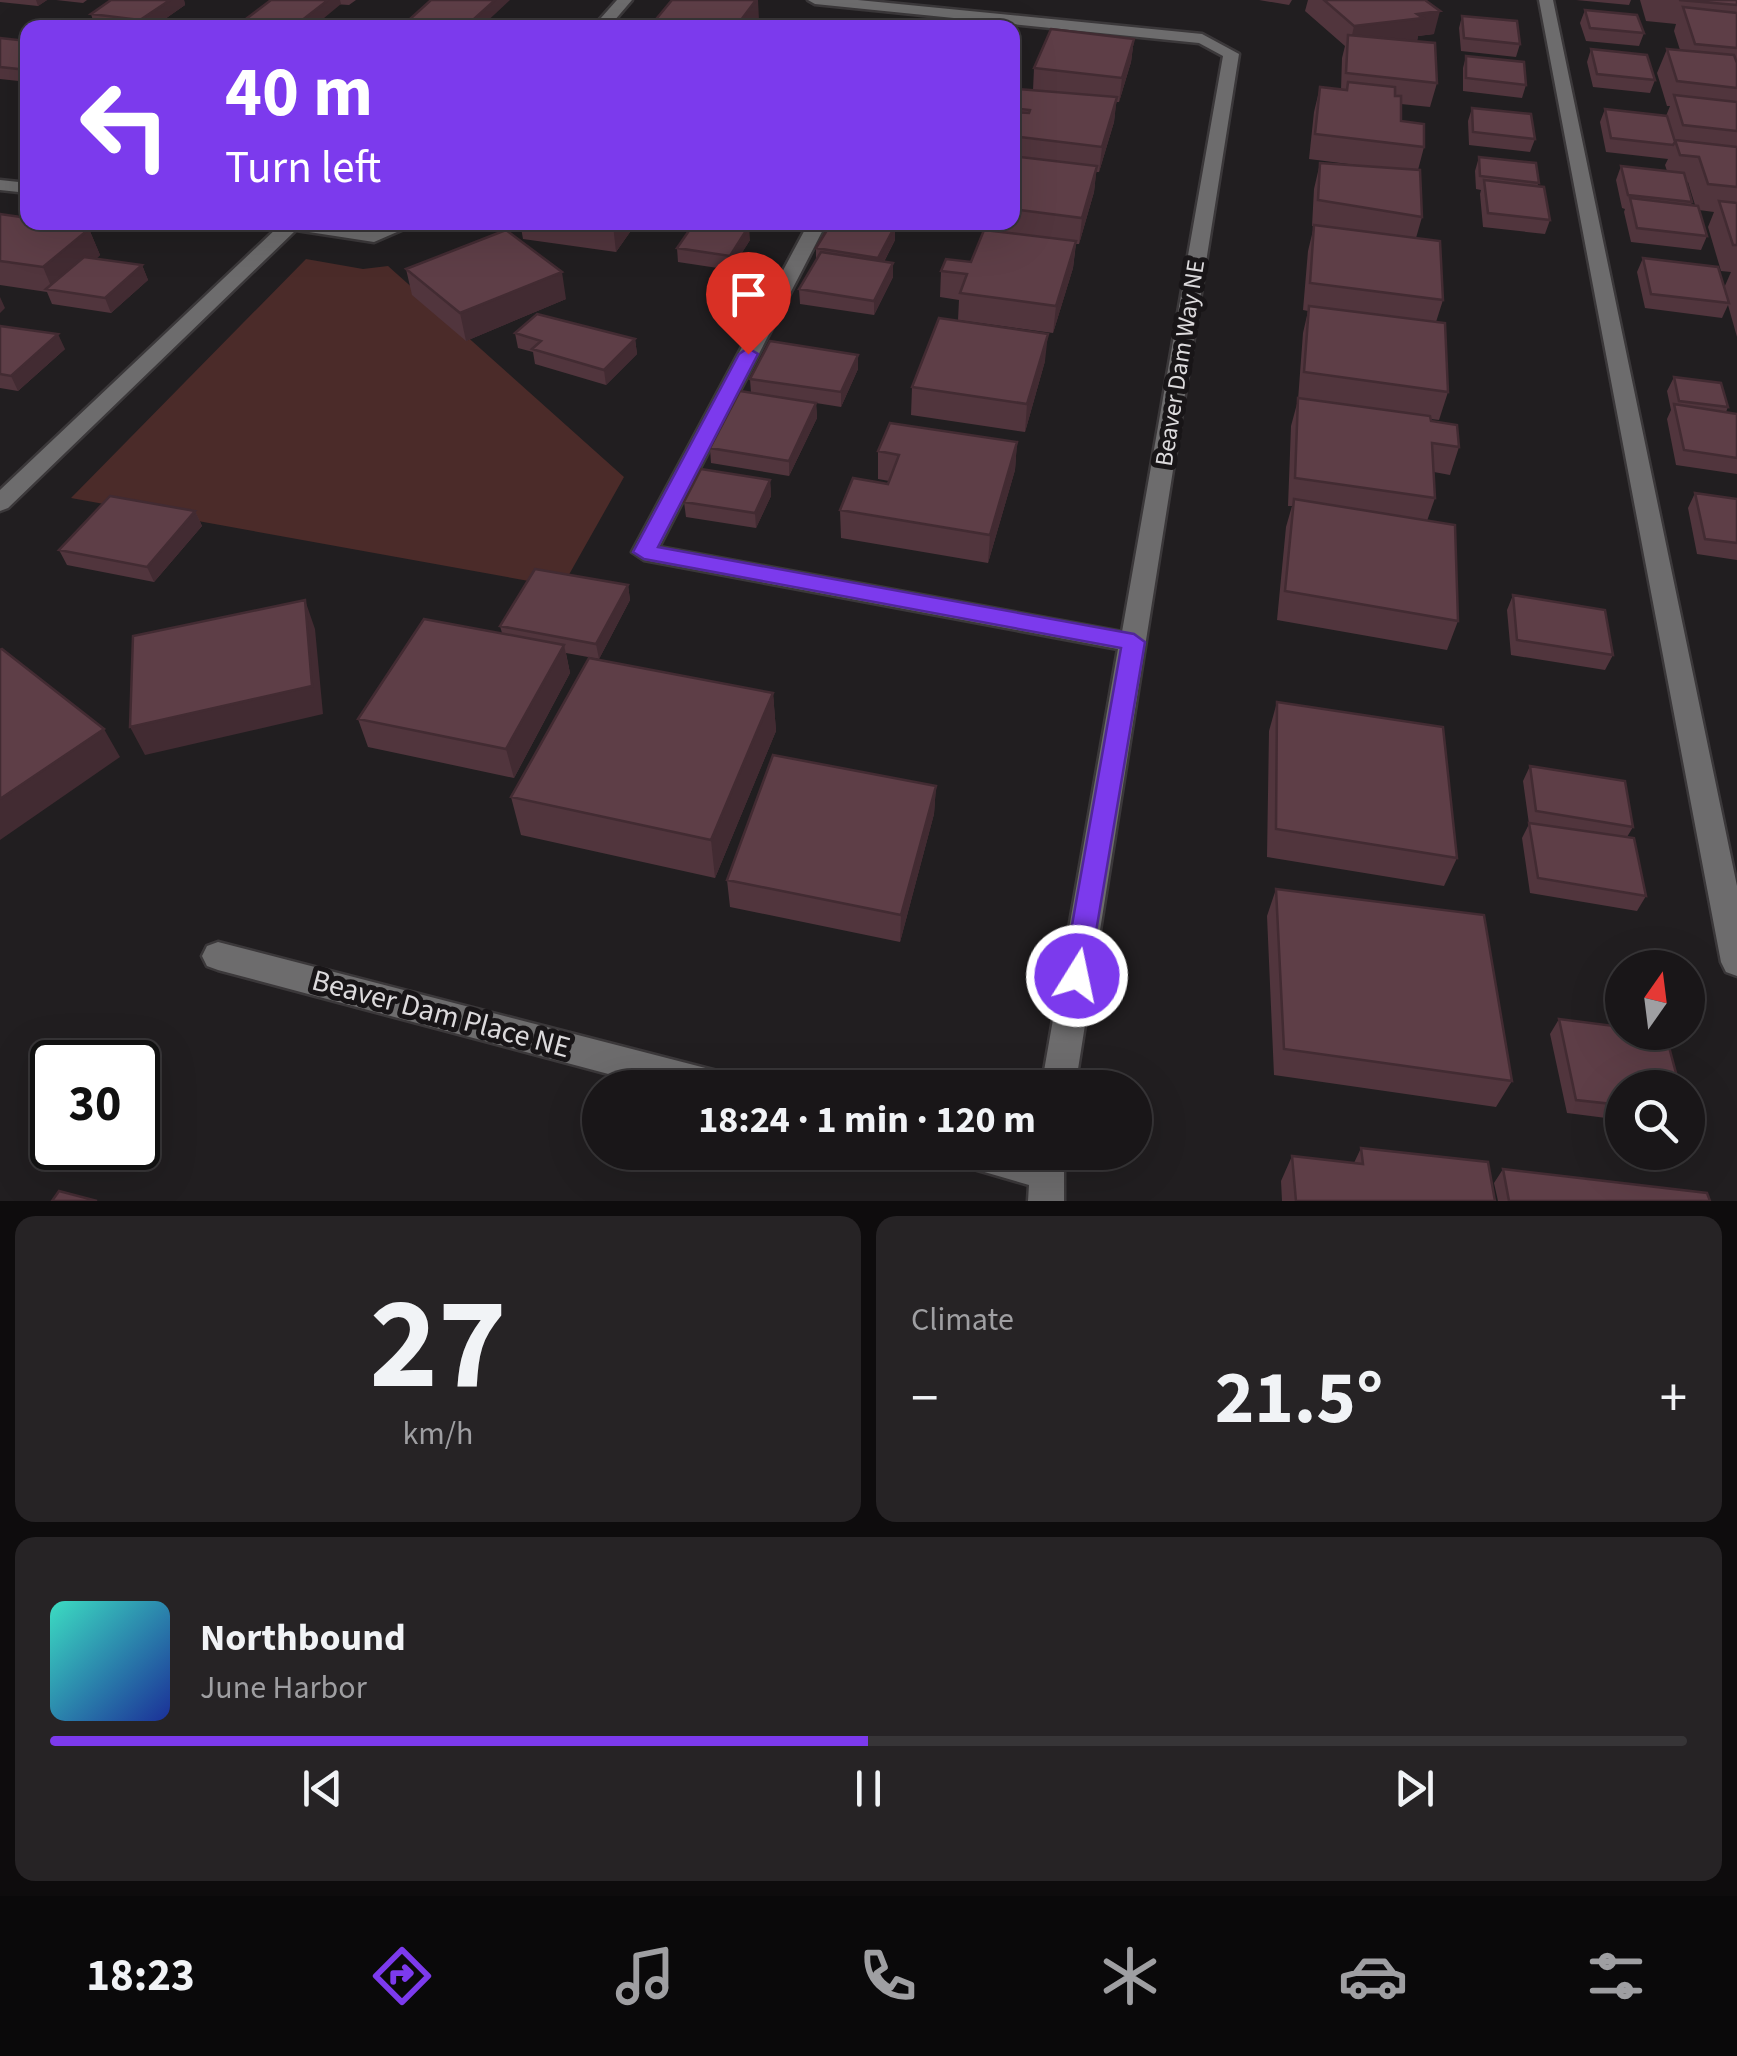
<!DOCTYPE html>
<meta charset="utf-8">
<style>
body{margin:0;font-family:"Source Sans 3",sans-serif;background:#262325;color:#f1f3f6;height:100vh;display:flex;flex-direction:column;font-size:38px;white-space:nowrap}
*{box-sizing:border-box;margin:0}
p{font-size:32px;color:#9f9fa2}
.icon{flex:none;width:55px;height:55px;fill:none;stroke:currentColor;stroke-width:2;stroke-linecap:round;stroke-linejoin:round}
.map{position:relative;height:1201px;overflow:hidden}
.side{display:flex;flex-direction:column;gap:15px;padding:15px;background:#0e0c0d;flex:1}
.side>*{flex:none}
.hud{position:absolute;left:20px;top:20px;width:1000px;height:210px;border-radius:20px;box-shadow:0 10px 40px #0002,0 0 0 2px #373537;background:#7c3aed;color:#fff;overflow:hidden}
.needle{width:65px;rotate:14deg}
.buttons{position:absolute;left:1605px;top:950px;display:grid;gap:20px}
.buttons a{display:grid;place-items:center;width:100px;height:100px;border-radius:50%;background:#191618;box-shadow:0 10px 40px #0002,0 0 0 2px #373537;font-size:50px}
.speed{position:absolute;left:30px;top:1040px;display:flex;gap:20px;font-size:50px;font-weight:700;text-align:center}
.speed>*{display:grid;place-content:center;width:130px;height:130px;border-radius:50%;background:#191618;box-shadow:0 10px 40px #0002,0 0 0 2px #373537;line-height:1}
.speed .limit{border:5px solid #111;border-radius:15px;background:#fff;color:#111}
.pin{position:absolute;display:grid;place-items:center;width:85px;height:85px;color:#fff;margin:-102px -42px;border-radius:50% 50% 50% 0;rotate:-45deg;box-shadow:0 0 10px #0007}
.pin .icon{rotate:45deg}
.me{position:absolute;width:110px;margin:-55px;rotate:10deg;stroke-linejoin:round;filter:drop-shadow(0 0 8px #0008)}
.turn{display:flex;align-items:center;gap:35px;height:210px;padding:0 40px;font-size:45px}
.turn .icon{width:130px;height:130px;stroke-width:2.5}
.turn b{display:block;font-size:70px;line-height:85px}
.big{font-size:75px;font-weight:700;line-height:1.1}
.side .card{flex:1;display:flex;flex-direction:column;justify-content:center;gap:15px;min-width:0;padding:0 35px;border-radius:20px;background:#262325}
.side .dial{align-items:center;gap:0}
.dial b{font-size:130px;line-height:1}
.song{display:flex;align-items:center;gap:30px}
.cover{width:120px;height:120px;border-radius:15px;background:linear-gradient(135deg,hsl(170 70% 55%),hsl(230 70% 35%))}
.played{height:10px;border-radius:5px;background:linear-gradient(90deg,#7c3aed 50%,#373537 50%)}
.keys{display:flex;justify-content:space-around;direction:ltr}
.heat{display:flex;justify-content:space-between;align-items:center;font-size:55px;direction:ltr}
.side .tiles{flex:1;display:grid;gap:15px;grid-template-columns:1fr 1fr}
.card:last-child{grid-column:span 2}
.trip{position:absolute;left:582px;top:1070px;width:570px;height:100px;border-radius:50px;background:#191618;box-shadow:0 10px 40px #0002,0 0 0 2px #373537;font-weight:700;line-height:100px;text-align:center}
.menu{display:flex;height:160px;justify-content:space-around;align-items:center;background:#0a090a;color:#9f9fa2}
.menu .icon{width:70px;height:70px}
.menu .active{color:#7c3aed}
.menu b{font-size:45px;color:#f1f3f6}
.map>svg:first-child{display:block}
.green{fill:#4b2b29}
.lines{fill:none;stroke-linecap:round;stroke-linejoin:round}
.minor-casing{stroke:#3b383a;stroke-width:5}
.minor{fill:#6d6c6d;fill-rule:evenodd}
.wall{fill:#51353d;fill-rule:evenodd}
.shaded-wall{fill:#422b32}
.building{fill:#5e3e47;stroke:#422b32;stroke-width:2.5}
.route{fill:#7c3aed;stroke:#51269a;stroke-width:2.5}
.labels{text-anchor:middle;dominant-baseline:central;stroke-width:10;stroke-linejoin:round;paint-order:stroke}
.street-label{font-size:25px;fill:#dcdadc;stroke:#181517}
.near-street-label{font-size:30px;fill:#dcdadc;stroke:#181517}
</style>
<div class="map">
<svg width="1737" height="1201" viewBox="0 0 1737 1201">
<rect width="100%" height="100%" fill="#211e20"/>
<path class="green" d="M306,259L363,269L388,266L624,477L562,587L71,498Z"/>
<g class="lines">
<g class="minor-casing">
<path id="minor" d="M617,0H632L608,28H592Z
M808,0H858L1202,34L1239,54L1075,1088H1041L1118,649L644,560L632,552L809,222H827L659,547L1122,632L1223,56L1199,43L815,4Z
M1539,0H1553L1737,886V976L1726,972L1721,962Z
M0,180L28,183V193L0,190Z
M269,222H319L372,230L393,222H420L374,242L296,230L8,508L0,511V490L278,227Z
M218,942L721,1072L733,1077L738,1088H661L218,970L207,966L202,956L207,946Z
M952,1152H1064V1201H1028L1029,1185L957,1164Z"/>
</g>
<use href="#minor" class="minor"/>
</g>
<path class="wall" d="M0,0H47L38,6L0,2Z
M56,0H87L83,3Z
M184,0L185,5L152,28L95,27L91,14Z
M271,0H356L349,5Z
M1259,0H1292L1289,5Z
M1308,0H1425L1434,34L1418,36L1417,41L1437,83L1430,107L1401,104V121L1424,147L1418,170L1422,217L1416,238L1443,300L1436,322L1448,392L1439,420L1431,419V421L1459,447L1450,475L1434,472L1435,498L1427,521L1458,621L1447,650L1277,620L1286,527L1292,506H1288L1291,426L1298,400L1303,333L1308,311L1303,310L1308,251L1314,226H1312L1314,189L1320,163L1372,167L1309,159L1314,112L1320,87L1341,90L1342,58L1345,46L1305,11Z
M1576,0H1631L1629,5Z
M1640,0H1737V337L1728,305L1722,318L1645,308L1637,272L1643,258L1724,288L1731,272L1721,271L1708,227L1714,212L1699,210L1707,236L1701,250L1631,242L1624,212L1625,209L1622,208L1616,180L1621,166L1667,171L1665,165L1668,159L1606,152L1600,122L1605,109L1666,116L1670,106H1667L1657,73L1667,49L1680,50L1674,31L1676,24L1646,21ZM1687,182H1688L1695,205H1691L1692,202Z
M1585,10L1644,33L1639,46L1586,41L1580,23Z
M1462,16L1520,44L1516,57L1461,51L1459,28Z
M0,38L28,41V82L0,79Z
M1134,39L1131,62L1119,102H1116L1114,122L1099,172H1096L1094,192L1079,244H1076L1073,268L1053,333L958,320L959,300L940,297L941,271L971,262L983,232H981L982,222H1012V101L1033,90L1034,68Z
M1591,49L1655,80L1650,93L1593,87L1587,62Z
M1466,56L1526,85L1522,98L1463,91V68Z
M1472,108L1535,139L1530,152L1469,145L1468,121Z
M1479,157L1539,183L1537,186L1550,220L1545,234L1483,227L1480,194L1481,190L1476,189L1475,171Z
M0,214L89,229L100,255L96,259L142,265L148,280L111,313L52,304L47,292L0,285Z
M520,222H637L616,252L523,239Z
M734,222H758L756,226Z
M895,226V240L884,262L893,277L874,315L800,304L799,289L816,260V248Z
M750,240L731,270L678,262L677,248Z
M406,269L566,299L466,341L412,295Z
M0,326L65,349L18,391L0,388Z
M515,333L635,339L637,354L606,385L535,364L533,352L518,348Z
M858,355V369L841,407L816,403L817,418L789,476L711,463L710,448L751,393L750,379Z
M1045,361L1025,432L911,415L912,387Z
M1674,377L1728,407L1726,412L1737,414V474L1676,465L1667,419L1671,410L1667,391Z
M1017,442L1015,470L988,563L841,538L840,510L888,484L889,481L878,479V451Z
M770,480L771,496L756,528L686,517L684,502Z
M1695,493L1737,499V560L1697,554L1688,508Z
M195,511L202,526L154,582L67,565L59,550Z
M628,585L630,600L599,659L566,653L570,673L514,778L368,747L358,719L502,633L500,626Z
M1513,595L1613,655L1605,670L1511,655L1507,610Z
M773,693L776,731L715,878L521,835L511,797Z
M1277,702L1457,858L1444,886L1267,857L1269,731Z
M1530,766L1633,827L1627,837L1646,896L1637,911L1530,893L1522,838L1529,824L1523,781Z
M936,786L934,814L900,942L730,907L727,880Z
M1276,889L1512,1081L1496,1107L1274,1075L1267,916Z
M1559,1019L1622,1088V1120L1567,1113L1550,1034Z
M1361,1148L1495,1201H1282L1281,1181L1292,1156L1354,1163Z
M1503,1169L1710,1201H1498L1494,1183Z"/>
<path class="shaded-wall" d="M36,0H47L38,6Z
M170,0H184L185,5L152,28H143L140,20Z
M328,0H340L341,4L312,28H292Z
M495,0H510L480,28H464Z
M756,0H758L759,20L754,28H735Z
M1440,11L1434,34L1418,36L1417,41L1349,49L1354,26Z
M1134,39L1131,62L1119,102L1122,78Z
M1117,97L1114,122L1099,172L1102,147Z
M1097,166L1094,192L1079,244L1082,218Z
M615,222H637L616,252L613,225Z
M749,226L750,240L731,270L730,256Z
M895,226V240L878,273V258Z
M89,229L100,255L58,291H53L43,267Z
M1076,241L1073,268L1053,333L1056,306Z
M893,263V277L874,315V301Z
M142,265L148,280L111,313L105,298Z
M562,272L566,299L466,341L460,313Z
M0,297L5,308L0,313Z
M58,334L65,349L18,391L11,376Z
M1048,334L1045,361L1025,432L1027,404Z
M635,339L637,354L606,385L604,370Z
M858,355V369L841,407V392Z
M816,403L817,418L789,476V461Z
M1017,442L1015,470L988,563L990,535Z
M770,480L771,496L756,528L755,513Z
M195,511L202,526L154,582L147,567Z
M628,585L630,600L599,659L596,644Z
M305,600L315,629L323,714L145,755L130,727Z
M564,645L570,673L514,778L506,749Z
M773,693L776,731L715,878L711,840Z
M104,729L120,757L0,840V799Z
M936,786L934,814L900,942L901,915Z"/>
<path class="building" d="M111,0H170L140,20L91,14Z
M271,0H328L292,28H234Z
M431,0H495L464,28H400Z
M672,0H756L735,28H680L652,24Z
M1324,0H1425L1440,11L1417,14L1423,18L1354,26Z
M1679,0H1737V5Z
M1683,7L1737,13V48L1695,44Z
M1585,10L1637,15L1644,33L1590,28Z
M1462,16L1517,21L1520,44L1464,38Z
M940,20L991,25L990,28H936Z
M826,22L869,26L868,28H823Z
M1051,29L1134,39L1122,78L1034,68Z
M1348,35L1435,43L1437,83L1346,73Z
M0,38L28,41V70L0,67Z
M1591,49L1647,55L1655,80L1597,74Z
M1667,49L1734,55L1737,63V88L1677,81Z
M1466,56L1524,62L1526,85L1466,78Z
M1348,82L1395,87V96H1401V121L1424,124V147L1315,134L1320,87L1347,90Z
M1018,89L1117,97L1102,147L1012,136V112L1029,113L1030,110L1012,108V101Z
M1674,95L1737,102V131L1683,125Z
M1472,108L1531,114L1535,139L1473,132Z
M1605,109L1667,116L1675,142L1673,145L1611,138Z
M1675,140L1737,147V187L1708,184L1699,157L1680,155Z
M1012,156L1097,166L1082,218L1012,209Z
M1479,157L1536,163L1539,183L1480,176Z
M1320,163L1420,170L1422,217L1318,200Z
M1621,166L1684,173L1692,202L1628,195Z
M1484,180L1544,187L1550,220L1488,213Z
M1630,198L1698,206L1707,236L1637,228Z
M1719,201L1737,203V245H1733Z
M0,214L28,218V222H52L89,229L43,267L0,261Z
M591,222H615L613,225Z
M695,222H720L749,226L730,256L677,248Z
M832,222H870L895,226L878,258L816,248Z
M1314,225L1440,241L1443,300L1310,283Z
M506,230L562,272L460,313L406,269Z
M984,230L1076,241L1056,306L960,293L967,274L941,271L946,259L971,262Z
M821,252L893,263L874,301L799,289Z
M84,257L142,265L105,298L46,289Z
M1643,258L1718,267L1729,303L1651,294Z
M1309,306L1445,323L1448,392L1304,372Z
M537,314L635,339L604,370L532,349L541,341L515,333Z
M939,318L1048,334L1027,404L912,387Z
M0,326L58,334L11,376L0,374Z
M770,341L858,355L841,392L750,379Z
M1674,377L1721,383L1728,407L1679,401Z
M740,391L816,403L789,461L710,448Z
M1298,398L1430,416L1431,421L1457,425L1459,447L1432,443L1435,498L1295,478Z
M1674,404L1737,414V458L1684,450Z
M890,423L1017,442L990,535L840,510L853,478L888,484L899,455L878,451Z
M701,469L770,480L755,513L684,502Z
M1695,493L1737,499V543L1705,539Z
M110,496L195,511L147,567L59,550Z
M1294,499L1455,525L1458,621L1285,591Z
M535,569L628,585L596,644L500,626Z
M1513,595L1605,610L1613,655L1517,640Z
M305,600L312,686L130,727L133,636Z
M424,619L564,645L506,749L358,719Z
M2,649L104,729L0,799V650Z
M589,658L773,693L711,840L511,797Z
M1277,702L1443,727L1457,858L1276,829Z
M773,755L936,786L901,915L727,880Z
M1530,766L1625,781L1633,827L1536,811Z
M1529,823L1634,838L1646,896L1538,878Z
M1276,889L1484,915L1512,1081L1284,1049Z
M1559,1019L1622,1027V1032H1665L1680,1088H1622V1105L1576,1100Z
M1361,1148L1488,1162L1495,1201H1296L1292,1156L1363,1164Z
M1503,1169L1707,1193L1710,1201H1509Z
M59,1191L97,1201H52Z"/>
<path class="route" d="M748,348L758,354L658,547L1134,634L1145,642L1087,985L1077,989L1067,985L1063,976L1121,648L644,559L633,552L739,354Z"/>
<g class="labels">
<g class="street-label">
<text transform="translate(1180 363) rotate(-81)">Beaver Dam Way NE</text>
</g>
<g class="near-street-label">
<text transform="translate(441 1014) rotate(15)">Beaver Dam Place NE</text>
</g>
</g>
</svg>
<div class="buttons">
<a><svg class="needle" viewBox="-14 -14 28 28"><path d="M0-13l5 13h-10z" fill="#e53935"/><path d="M0 13l5-13h-10z" fill="#9f9fa2"/></svg></a>
<a><svg class="icon" aria-label="search" viewBox="0 0 24 24"><circle cx="10" cy="10" r="6"/><path d="M15 15l6 6"/></svg></a>
</div>
<div class="speed"><div class="limit">30</div></div>
<div class="pin" style="left:748px;top:354px;background:#d93025"><svg class="icon" aria-label="arrive" viewBox="0 0 24 24"><path d="M6 21V4h12l-3 4 3 4H6"/></svg></div>
<svg class="me" style="left:1077px;top:976px" viewBox="-20 -20 40 40"><circle r="17" fill="#7c3aed" stroke="#fff" stroke-width="3"/><path d="M0-11L8 9 0 5-8 9z" fill="#fff"/></svg>
<div class="trip">18:24 · 1 min · 120 m</div>
<div class="hud">
<div class="turn"><svg class="icon" aria-label="left" viewBox="0 0 24 24"><path d="M17 20v-9H6M10 6l-5 5 5 5"/></svg><div><b>40 m</b>Turn left</div></div>
</div>
</div>
<section class="side">
<div class="tiles">
<div class="card dial"><b>27</b><p>km/h</p></div>
<div class="card"><p>Climate</p>
<div class="heat"><a>−</a><b class="big">21.5°</b><a>+</a></div>
</div>
<div class="card">
<div class="song"><i class="cover"></i><div><b>Northbound</b><p>June Harbor</p></div></div>
<div class="played"></div>
<div class="keys"><svg class="icon" aria-label="previous" viewBox="0 0 24 24"><path d="M18 5L8 12l10 7zM5 5v14"/></svg><svg class="icon" aria-label="pause" viewBox="0 0 24 24"><path d="M8 5v14M16 5v14"/></svg><svg class="icon" aria-label="next" viewBox="0 0 24 24"><path d="M6 5l10 7-10 7zM19 5v14"/></svg></div>
</div>
</div>
</section>
<nav class="menu">
<b>18:23</b>
<svg class="icon active" aria-label="directions" viewBox="0 0 24 24"><path d="M12 3l9 9-9 9-9-9zM9 14v-3h6M13 9l2 2-2 2"/></svg>
<svg class="icon" aria-label="music" viewBox="0 0 24 24"><path d="M9 18V5l10-2v13"/><circle cx="6" cy="18" r="3"/><circle cx="16" cy="16" r="3"/></svg>
<svg class="icon" aria-label="phone" viewBox="0 0 24 24"><path d="M5 4h4l2 5-3 2q2 4 5 5l2-3 5 2v4C11 20 4 13 5 4z"/></svg>
<svg class="icon" aria-label="climate" viewBox="0 0 24 24"><path d="M12 3v18M4 7l16 10M4 17L20 7"/></svg>
<svg class="icon" aria-label="car" viewBox="0 0 24 24"><path d="M5 17H2v-5l4-1 3-4h7l3 4 3 1v5h-3M9 17h6M6 11h13"/><circle cx="7" cy="17" r="2"/><circle cx="17" cy="17" r="2"/></svg>
<svg class="icon" aria-label="filters" viewBox="0 0 24 24"><path d="M4 7h16M4 17h16"/><circle cx="9" cy="7" r="2"/><circle cx="15" cy="17" r="2"/></svg>
</nav>
